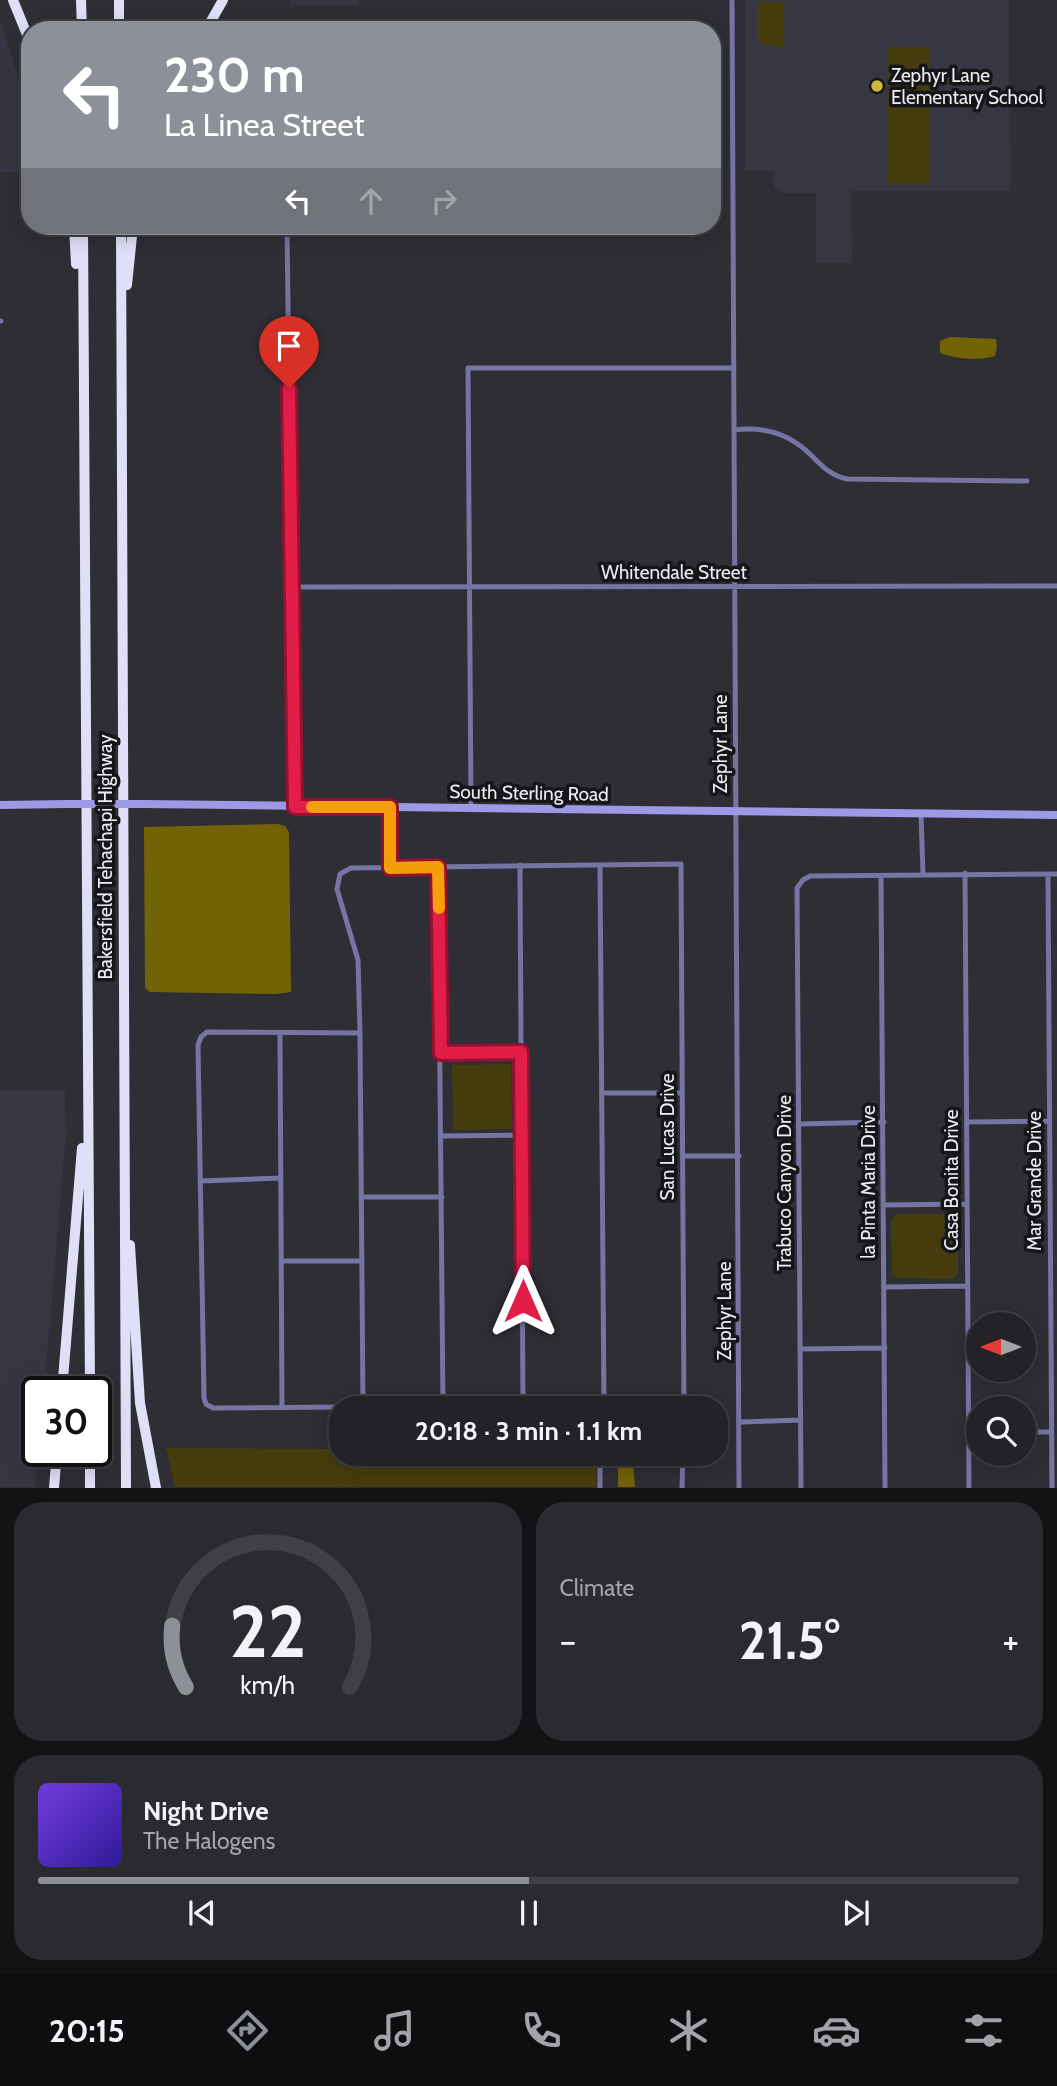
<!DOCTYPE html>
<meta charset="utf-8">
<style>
body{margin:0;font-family:Cabin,sans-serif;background:#2a2a2f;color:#f1f3f6;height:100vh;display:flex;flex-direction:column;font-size:26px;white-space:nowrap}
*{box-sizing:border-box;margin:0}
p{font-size:23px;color:#a2a4a7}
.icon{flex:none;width:38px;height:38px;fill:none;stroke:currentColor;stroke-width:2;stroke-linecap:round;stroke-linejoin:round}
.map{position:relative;height:1488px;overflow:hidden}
.details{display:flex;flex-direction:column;gap:14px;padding:14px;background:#131315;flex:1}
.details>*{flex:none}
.hud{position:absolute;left:21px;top:21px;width:700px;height:214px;border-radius:28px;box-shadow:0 4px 18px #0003,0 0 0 2px #3f3f44;background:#8c9099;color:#fff;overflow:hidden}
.needle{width:46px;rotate:270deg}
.tools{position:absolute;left:966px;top:1312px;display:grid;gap:14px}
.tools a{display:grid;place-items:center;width:70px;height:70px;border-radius:50%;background:#222227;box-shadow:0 4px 18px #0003,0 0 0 2px #3f3f44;font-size:35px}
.speed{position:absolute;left:21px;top:1376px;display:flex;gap:14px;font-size:35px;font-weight:700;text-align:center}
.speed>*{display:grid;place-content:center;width:91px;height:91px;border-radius:50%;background:#222227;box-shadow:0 4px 18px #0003,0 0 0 2px #3f3f44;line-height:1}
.speed .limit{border:4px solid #111;border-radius:10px;background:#fff;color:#111}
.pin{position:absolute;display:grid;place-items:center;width:60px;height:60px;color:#fff;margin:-72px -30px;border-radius:50% 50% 50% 0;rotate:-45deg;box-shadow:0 0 7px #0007}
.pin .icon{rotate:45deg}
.me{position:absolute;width:77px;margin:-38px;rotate:0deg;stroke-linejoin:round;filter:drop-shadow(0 0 5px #0008)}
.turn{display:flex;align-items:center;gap:24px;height:147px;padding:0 28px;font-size:32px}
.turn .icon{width:91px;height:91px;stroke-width:2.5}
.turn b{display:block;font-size:49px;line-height:60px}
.lanes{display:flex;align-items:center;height:66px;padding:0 28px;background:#0003;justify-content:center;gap:35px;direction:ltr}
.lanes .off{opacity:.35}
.big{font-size:52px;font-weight:700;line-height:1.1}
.details .widget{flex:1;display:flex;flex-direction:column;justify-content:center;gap:10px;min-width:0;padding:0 24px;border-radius:28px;background:#2a2a2f}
.details .dial{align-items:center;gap:0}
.dial svg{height:182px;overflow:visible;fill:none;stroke:#3f3f44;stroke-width:7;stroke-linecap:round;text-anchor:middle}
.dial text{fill:#f1f3f6;stroke:none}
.song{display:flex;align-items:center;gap:21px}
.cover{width:84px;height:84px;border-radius:10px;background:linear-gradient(135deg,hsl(260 70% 55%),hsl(250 70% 35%))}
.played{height:7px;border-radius:4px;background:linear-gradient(90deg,#8c9099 50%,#3f3f44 50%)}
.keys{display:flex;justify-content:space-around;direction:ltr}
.heat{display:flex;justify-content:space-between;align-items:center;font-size:38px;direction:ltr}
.details .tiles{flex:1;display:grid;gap:14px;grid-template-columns:1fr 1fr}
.widget:last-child{grid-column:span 2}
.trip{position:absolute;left:329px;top:1396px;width:399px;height:70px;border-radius:28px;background:#222227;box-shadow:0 4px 18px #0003,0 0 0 2px #3f3f44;font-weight:700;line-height:70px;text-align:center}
.dock{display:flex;height:112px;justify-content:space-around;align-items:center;background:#0e0e10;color:#a2a4a7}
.dock .icon{width:49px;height:49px}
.dock .current{color:#8c9099}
.dock b{font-size:32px;color:#f1f3f6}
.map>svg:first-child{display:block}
.built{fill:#373743}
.green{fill:#463d0e}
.water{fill:#726307}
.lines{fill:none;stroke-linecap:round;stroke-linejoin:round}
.street{stroke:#7574a3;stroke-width:5}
.secondary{stroke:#9c9ae6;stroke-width:8}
.highway{stroke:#dfe0f7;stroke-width:10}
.secondary-bridge{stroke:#9c9ae6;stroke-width:8}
.route-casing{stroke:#92132f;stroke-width:18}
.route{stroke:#e11d48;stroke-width:12}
.slow{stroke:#f59e0b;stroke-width:12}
.poi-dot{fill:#d0b837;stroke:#161619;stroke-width:2.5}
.labels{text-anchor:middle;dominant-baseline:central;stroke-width:7;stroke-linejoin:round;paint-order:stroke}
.poi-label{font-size:19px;fill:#ededf1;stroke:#161619;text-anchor:start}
.street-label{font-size:19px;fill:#ededf1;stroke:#161619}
</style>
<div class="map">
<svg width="1057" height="1488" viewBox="0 0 1057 1488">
<rect width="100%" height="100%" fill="#2e2e34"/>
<path class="built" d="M291,0H358V5H291Z
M745,0H1009L1010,191H851L852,263H816V193H783L774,189V171H745Z
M0,19L21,86L30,123V172H0Z
M0,1090H65L66,1135L44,1391H37L38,1451L35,1487H0Z"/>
<path class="green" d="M757,2H783V47L766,45L757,40Z
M888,47H929V184H888Z
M511,1064L512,1129L453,1130L452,1065Z
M897,1214H953L958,1219V1273L953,1279L897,1278L892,1274L891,1219Z
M166,1448L341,1449V1454H596L597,1487H175Z"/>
<path class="water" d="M950,337L996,339L997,346L995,356C979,361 956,359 940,353V341Z
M278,824L285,826L289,832L291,992L276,994L150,992L145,988L144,827Z
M626,1462L633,1464L635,1487H618V1466Z"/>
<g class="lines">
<path class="street" d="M732,0L739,1488
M287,226L294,807
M0,321H1
M734,430C764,426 789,433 811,455C822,466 831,476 847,479L1027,481
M291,587L1057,586
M390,807V868
M471,807L468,368H734
M921,814L923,874
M520,865L523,1406
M600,865L604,1409
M438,867L443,1406
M965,873L969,1488
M1048,874L1052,1488
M881,877L885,1488
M280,1033L282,1407
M360,1033L207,1032L201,1037L198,1045L204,1398L206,1404L213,1408L684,1404
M441,1053L521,1052
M602,1093H682
M967,1122L1050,1121
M799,1124L884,1122
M441,1136L522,1135
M683,1156H739
M200,1181L281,1178
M361,1197H442
M884,1205L967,1204
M282,1261H362
M885,1287L968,1286
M800,1349L885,1348
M363,1407L360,1033L358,960L337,889L340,874L351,868L681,864L684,1409
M741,1422L801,1420
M1024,1432H1051
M600,1454V1488
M682,1488L683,1454
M801,1488L797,888L803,880L810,876L1057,874"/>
<path class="secondary" d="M143,804L1057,815
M0,805L66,804"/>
<path class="highway" d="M13,0L30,42
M81,0L82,30
M119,0V30
M206,30L223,0
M74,226L76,264
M83,226L90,1391
M121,226L126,1488
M127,285L133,226
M130,1245L140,1403L156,1488
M62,1391L82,1148
M90,1451V1488
M54,1488L57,1451"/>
<path class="secondary-bridge" d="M66,804H143"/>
</g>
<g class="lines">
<g class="route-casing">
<path id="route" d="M289,388L295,807H390V868L438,867L441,1053L521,1052L523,1301"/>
</g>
<use href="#route" class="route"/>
<path class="slow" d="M312,807H390V868L438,867L439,908"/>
</g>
<circle class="poi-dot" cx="877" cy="86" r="7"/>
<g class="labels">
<g class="poi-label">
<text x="891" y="75">Zephyr Lane<tspan x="891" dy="22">Elementary School</tspan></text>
</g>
<g class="street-label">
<text x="674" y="572">Whitendale Street</text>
<text transform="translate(720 744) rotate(-90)">Zephyr Lane</text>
<text transform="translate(529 793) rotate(1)">South Sterling Road</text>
<text transform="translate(105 857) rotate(-90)">Bakersfield Tehachapi Highway</text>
<text transform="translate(667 1137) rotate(-90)">San Lucas Drive</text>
<text transform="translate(951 1180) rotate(-90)">Casa Bonita Drive</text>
<text transform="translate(1034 1181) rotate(-90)">Mar Grande Drive</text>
<text transform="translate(868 1182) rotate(-90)">la Pinta Maria Drive</text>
<text transform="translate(784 1183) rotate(-90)">Trabuco Canyon Drive</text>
<text transform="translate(724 1311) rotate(-90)">Zephyr Lane</text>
</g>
</g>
</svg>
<div class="tools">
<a><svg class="needle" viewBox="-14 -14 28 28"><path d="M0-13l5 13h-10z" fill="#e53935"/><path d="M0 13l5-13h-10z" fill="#a2a4a7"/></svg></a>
<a><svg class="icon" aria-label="search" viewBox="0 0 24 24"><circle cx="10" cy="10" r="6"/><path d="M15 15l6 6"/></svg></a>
</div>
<div class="speed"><div class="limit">30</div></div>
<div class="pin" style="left:289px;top:388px;background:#d93025"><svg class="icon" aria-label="arrive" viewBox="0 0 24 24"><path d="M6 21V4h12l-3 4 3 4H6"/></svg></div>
<svg class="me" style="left:523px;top:1301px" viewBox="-20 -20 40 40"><path d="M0-17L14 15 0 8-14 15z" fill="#e11d48" stroke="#fff" stroke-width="4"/></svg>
<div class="trip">20:18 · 3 min · 1.1 km</div>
<div class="hud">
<div class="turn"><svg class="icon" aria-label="left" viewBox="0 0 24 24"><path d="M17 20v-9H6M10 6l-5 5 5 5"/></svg><div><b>230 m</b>La Linea Street</div></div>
<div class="lanes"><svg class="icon" aria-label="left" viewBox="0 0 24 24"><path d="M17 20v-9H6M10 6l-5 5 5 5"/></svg><svg class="icon off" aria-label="ahead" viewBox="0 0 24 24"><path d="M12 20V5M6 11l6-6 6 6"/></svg><svg class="icon off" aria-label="right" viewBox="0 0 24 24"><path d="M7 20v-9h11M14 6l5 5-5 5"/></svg></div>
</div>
</div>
<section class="details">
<div class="tiles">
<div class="widget dial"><svg viewBox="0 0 100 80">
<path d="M14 69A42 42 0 1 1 86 69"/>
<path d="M14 69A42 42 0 0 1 8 42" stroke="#8c9099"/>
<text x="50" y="56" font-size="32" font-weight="700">22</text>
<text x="50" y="72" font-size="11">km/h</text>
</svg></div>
<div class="widget"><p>Climate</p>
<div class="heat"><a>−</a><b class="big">21.5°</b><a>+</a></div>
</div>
<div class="widget">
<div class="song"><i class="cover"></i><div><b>Night Drive</b><p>The Halogens</p></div></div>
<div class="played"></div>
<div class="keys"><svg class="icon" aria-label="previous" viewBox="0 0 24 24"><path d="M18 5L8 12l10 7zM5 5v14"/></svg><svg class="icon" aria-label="pause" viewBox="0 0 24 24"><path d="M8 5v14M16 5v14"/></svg><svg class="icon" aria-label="next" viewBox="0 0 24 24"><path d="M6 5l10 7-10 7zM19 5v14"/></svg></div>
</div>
</div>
</section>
<nav class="dock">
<b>20:15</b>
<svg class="icon current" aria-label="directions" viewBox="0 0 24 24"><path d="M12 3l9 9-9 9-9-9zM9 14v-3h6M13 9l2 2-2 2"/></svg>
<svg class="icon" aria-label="music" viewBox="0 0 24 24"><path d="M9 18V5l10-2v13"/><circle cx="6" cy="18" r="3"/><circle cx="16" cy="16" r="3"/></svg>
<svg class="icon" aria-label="phone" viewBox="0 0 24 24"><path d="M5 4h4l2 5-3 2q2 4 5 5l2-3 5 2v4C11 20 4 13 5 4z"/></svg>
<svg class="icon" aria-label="climate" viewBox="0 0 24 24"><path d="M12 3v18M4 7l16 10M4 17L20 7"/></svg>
<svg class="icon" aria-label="car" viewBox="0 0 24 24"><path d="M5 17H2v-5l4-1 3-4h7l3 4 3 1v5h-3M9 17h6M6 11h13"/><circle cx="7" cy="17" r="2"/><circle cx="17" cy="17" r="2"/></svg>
<svg class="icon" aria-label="filters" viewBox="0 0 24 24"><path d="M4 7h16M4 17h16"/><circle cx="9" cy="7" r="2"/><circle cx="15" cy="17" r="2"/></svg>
</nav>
